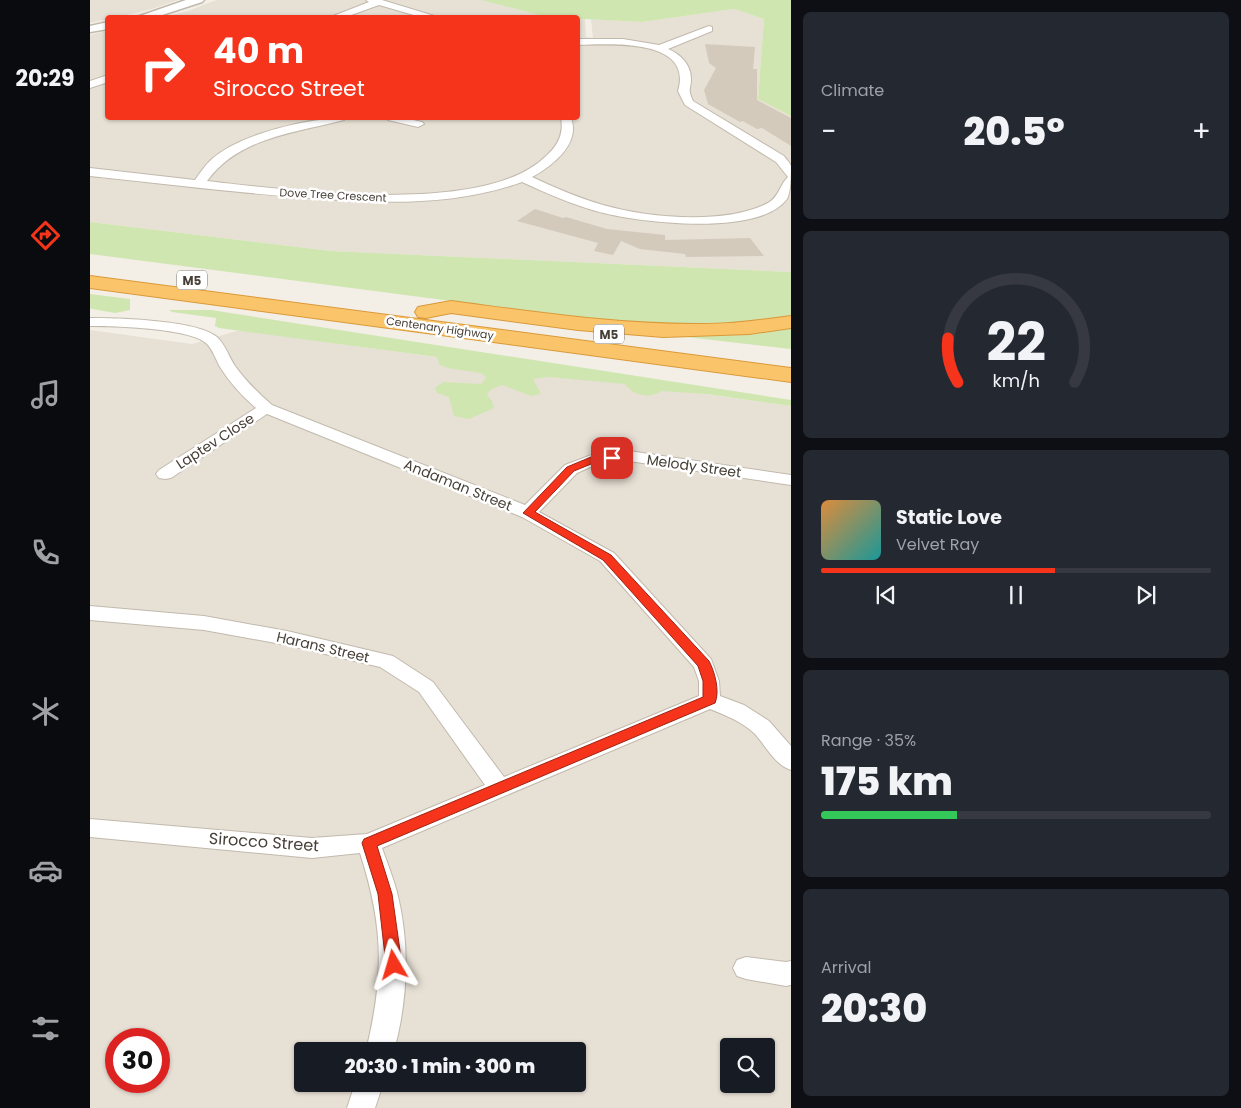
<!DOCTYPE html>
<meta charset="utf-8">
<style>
body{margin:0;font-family:Poppins,sans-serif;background:#242831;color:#f1f3f6;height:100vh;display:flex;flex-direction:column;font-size:19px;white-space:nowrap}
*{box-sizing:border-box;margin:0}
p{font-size:16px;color:#9ea1a6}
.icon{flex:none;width:28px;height:28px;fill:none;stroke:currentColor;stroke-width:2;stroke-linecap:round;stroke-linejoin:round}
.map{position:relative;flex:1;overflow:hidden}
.sheet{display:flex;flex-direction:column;gap:12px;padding:12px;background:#0d0f14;width:450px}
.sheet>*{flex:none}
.banner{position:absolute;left:15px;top:15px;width:475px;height:105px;border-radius:5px;box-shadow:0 1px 4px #0004;background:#f5341b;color:#fff;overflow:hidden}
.fabs{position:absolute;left:630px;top:1038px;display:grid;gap:10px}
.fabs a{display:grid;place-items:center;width:55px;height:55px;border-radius:5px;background:#171b24;box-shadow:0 1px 4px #0004;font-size:25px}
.speed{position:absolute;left:15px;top:1028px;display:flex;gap:10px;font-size:25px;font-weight:700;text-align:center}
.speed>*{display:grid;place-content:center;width:65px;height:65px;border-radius:50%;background:#171b24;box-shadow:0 1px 4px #0004;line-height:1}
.speed .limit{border:8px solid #d22;background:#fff;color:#111}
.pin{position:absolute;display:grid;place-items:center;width:42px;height:42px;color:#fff;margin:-21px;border-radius:10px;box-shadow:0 2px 8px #0006}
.me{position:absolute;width:55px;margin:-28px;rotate:353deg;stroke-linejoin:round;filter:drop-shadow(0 0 4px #0008)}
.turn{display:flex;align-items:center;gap:18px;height:105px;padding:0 25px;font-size:22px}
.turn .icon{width:65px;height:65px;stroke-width:2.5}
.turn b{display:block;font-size:35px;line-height:42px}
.big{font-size:38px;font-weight:800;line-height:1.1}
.sheet .widget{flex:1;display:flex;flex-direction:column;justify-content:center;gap:8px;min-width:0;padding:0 18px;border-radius:8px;background:#242831}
.sheet .dial{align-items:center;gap:0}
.dial svg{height:130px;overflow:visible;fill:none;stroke:#363941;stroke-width:7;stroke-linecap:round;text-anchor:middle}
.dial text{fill:#f1f3f6;stroke:none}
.song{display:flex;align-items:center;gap:15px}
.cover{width:60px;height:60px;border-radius:8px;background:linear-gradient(135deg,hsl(30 70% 55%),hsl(180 70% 35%))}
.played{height:5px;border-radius:2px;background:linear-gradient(90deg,#f5341b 60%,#363941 60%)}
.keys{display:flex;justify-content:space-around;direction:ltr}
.heat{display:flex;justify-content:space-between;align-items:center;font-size:28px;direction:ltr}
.charge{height:8px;border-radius:4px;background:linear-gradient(90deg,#34c759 35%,#363941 0)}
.trip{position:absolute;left:204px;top:1042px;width:292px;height:50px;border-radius:5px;background:#171b24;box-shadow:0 1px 4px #0004;font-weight:800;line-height:50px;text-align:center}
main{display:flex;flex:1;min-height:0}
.tabs{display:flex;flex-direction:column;width:90px;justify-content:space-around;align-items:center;background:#090b0e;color:#9ea1a6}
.tabs .icon{width:35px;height:35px}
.tabs .active{color:#f5341b}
.tabs b{font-size:22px;color:#f1f3f6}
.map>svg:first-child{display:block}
.residential{fill:#e7e0d5;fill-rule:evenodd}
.green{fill:#d0e6b0}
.building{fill:#d4cabc}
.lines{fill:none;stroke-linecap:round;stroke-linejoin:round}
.minor-casing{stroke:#c1b9ac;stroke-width:2}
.tertiary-casing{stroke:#c1b9ac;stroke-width:3}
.motorway-casing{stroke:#da993a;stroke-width:2}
.minor{fill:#fff;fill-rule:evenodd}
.tertiary{fill:#fff;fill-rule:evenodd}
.motorway{fill:#fac56a;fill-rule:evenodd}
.route{fill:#f5341b;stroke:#9f2212}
.labels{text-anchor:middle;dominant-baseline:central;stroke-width:5;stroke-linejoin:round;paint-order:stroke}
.far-street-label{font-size:11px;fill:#453f36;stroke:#fff}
.shield{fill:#fff;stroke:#7d7972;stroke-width:1}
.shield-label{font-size:12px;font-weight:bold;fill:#453f36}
.street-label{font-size:14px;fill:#453f36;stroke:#fff}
.near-street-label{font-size:16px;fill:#453f36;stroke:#fff}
</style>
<main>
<nav class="tabs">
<b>20:29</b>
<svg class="icon active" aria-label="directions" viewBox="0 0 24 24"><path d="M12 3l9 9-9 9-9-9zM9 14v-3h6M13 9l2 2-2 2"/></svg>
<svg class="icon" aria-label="music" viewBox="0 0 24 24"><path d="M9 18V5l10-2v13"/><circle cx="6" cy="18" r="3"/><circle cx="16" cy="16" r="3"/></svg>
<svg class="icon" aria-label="phone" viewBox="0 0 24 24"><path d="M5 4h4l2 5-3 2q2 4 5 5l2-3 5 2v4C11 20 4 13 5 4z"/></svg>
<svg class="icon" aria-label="climate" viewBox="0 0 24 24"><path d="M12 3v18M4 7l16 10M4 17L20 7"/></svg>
<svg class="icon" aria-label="car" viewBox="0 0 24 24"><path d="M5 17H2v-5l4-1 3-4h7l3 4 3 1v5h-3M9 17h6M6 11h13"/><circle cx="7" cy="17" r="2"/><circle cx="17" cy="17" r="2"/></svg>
<svg class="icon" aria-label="filters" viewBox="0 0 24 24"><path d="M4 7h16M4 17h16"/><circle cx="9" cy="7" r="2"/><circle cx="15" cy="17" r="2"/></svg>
</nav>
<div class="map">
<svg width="701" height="1108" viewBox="0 0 701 1108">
<rect width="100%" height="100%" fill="#f3efe6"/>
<path class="residential" d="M0,0H88L62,9L0,23Z
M126,0H391L456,17H470L72,18L98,11Z
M644,9L674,19L668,99L701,116V272L241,251L0,222V35L17,31L18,118H488V19H495L496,37L503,38L501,19L552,22Z
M0,330L102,344L150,330L701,406V1108H0ZM26,1039H69V1081H26ZM639,1046H676V1084H639ZM212,1051H488V1084H212Z"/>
<path class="green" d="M391,0H701V116L668,99L674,19L644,9L552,22L456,17Z
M0,222L241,251L701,272V317L638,326L578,327L515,321L0,254Z
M0,294L40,299V310L25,313L2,309L0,308Z
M79,310H121L701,400V406L616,394L572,391C559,399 544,396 535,384L459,377L443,379L451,394L441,396L412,385L400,390L397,395L402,401L404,408L379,419L364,416L359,397L347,393L345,388L353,382L391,384L396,378L393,374C376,369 367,372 350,365L347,357L129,328L125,326L126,318L82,312Z
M701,327V349L588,336L594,333L674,332Z"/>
<path class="building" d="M615,44L665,47L663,69H667V100L701,118V146L672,128L667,129L653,121L650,122L618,104L614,90L626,68L619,63Z
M445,209L473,218L476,217L517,229L575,235V240L660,238L674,256L596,257L595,254L550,249L531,241L523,255L504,251L508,243L427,221Z"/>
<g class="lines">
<g class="minor-casing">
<path id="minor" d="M276,0H292L351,18H334L289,5L253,18H238L279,2Z
M619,26L622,27V31L578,49C590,54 601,64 601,79C601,91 597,87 603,101L694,156C696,159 700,163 701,166C701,174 701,192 697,199C669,237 547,223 506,211C481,204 456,193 432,182C359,208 284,203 207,197C138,192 69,183 0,176V168L105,180C110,173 115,165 122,159C150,134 218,118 255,118L254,120C205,133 149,137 117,181C198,190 393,217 455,157C468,146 474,134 471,118H481C491,144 462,166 442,177C465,188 489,198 513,205C558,218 636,225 678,203C689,197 690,184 698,177L686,162L595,105L588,91C604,38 519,44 488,45V39H533L569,45Z
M18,75V82L0,88V81Z
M296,118H314L332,122L334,124L328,127L298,120Z
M0,318C28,318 107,320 127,337C135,344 139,357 145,366C156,381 168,393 182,405L435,505L475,465L504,454L539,451L701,475V485L539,461L507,464L487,473L449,512L524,553L621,659L629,681L630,696L654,705L679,721L701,746V770C685,765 676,746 665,734C653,722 635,715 620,709L292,848C297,862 303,877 307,892C320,944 318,999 304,1051H276C294,976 294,928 270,853L222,858L0,837V819L222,838L277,834L395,785L329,692L290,667L197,645L114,630L0,620V606L114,616L197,631L303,656L343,682L414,777L609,696V681L604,667L510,561L432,517L177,414L81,478L75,479L69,478L66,474L69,470L166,408C152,396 140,383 130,367C126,360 123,350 117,344C102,328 23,326 0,326Z
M656,957L696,962L701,961V985L696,986L656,979L647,976L643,968L647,960Z
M265,1084H293L285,1108H257Z"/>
</g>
<g class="tertiary-casing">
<path id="tertiary" d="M96,0H114L112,2L63,18H44Z
M18,22V29L0,32V26Z"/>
</g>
<g class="motorway-casing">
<path id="motorway" d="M0,276L701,368V382L0,288Z
M361,301C445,312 529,325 614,324C643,324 672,320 701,316V328L659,334L573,337L488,330L361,313L336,318L328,317L325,312L328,307Z"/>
</g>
<use href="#minor" class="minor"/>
<use href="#tertiary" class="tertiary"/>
<use href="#motorway" class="motorway"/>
</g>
<path class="route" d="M522,455L527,458L525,460L506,462L484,471L445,512L521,555L619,661C625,672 630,692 625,703L287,846L302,894L312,965L309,970L304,972L298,970L296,965L288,894L272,843L274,839L613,697V681L608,666L513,560L433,513L477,467L501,457Z"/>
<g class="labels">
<g class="far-street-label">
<text transform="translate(243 195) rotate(3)">Dove Tree Crescent</text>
<text transform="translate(350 328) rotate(8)">Centenary Highway</text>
</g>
<g class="shield">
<rect x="87" y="270.5" width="30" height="19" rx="4"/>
<rect x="504" y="324.5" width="30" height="19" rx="4"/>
</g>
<g class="shield-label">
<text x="102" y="280">M5</text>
<text x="519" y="334">M5</text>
</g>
<g class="street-label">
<text transform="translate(125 441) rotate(-33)">Laptev Close</text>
<text transform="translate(604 466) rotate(8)">Melody Street</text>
<text transform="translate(368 485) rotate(22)">Andaman Street</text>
<text transform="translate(233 647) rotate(13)">Harans Street</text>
</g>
<g class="near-street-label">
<text transform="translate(174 842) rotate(4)">Sirocco Street</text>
</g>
</g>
</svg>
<div class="fabs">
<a><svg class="icon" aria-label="search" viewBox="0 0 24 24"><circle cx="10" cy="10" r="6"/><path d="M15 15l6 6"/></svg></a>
</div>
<div class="speed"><div class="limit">30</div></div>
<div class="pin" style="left:522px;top:458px;background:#d93025"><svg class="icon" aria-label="arrive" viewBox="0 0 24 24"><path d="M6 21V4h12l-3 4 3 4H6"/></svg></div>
<svg class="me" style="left:304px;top:965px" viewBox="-20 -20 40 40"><path d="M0-17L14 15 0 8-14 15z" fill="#f5341b" stroke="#fff" stroke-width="4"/></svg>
<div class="trip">20:30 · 1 min · 300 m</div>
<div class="banner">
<div class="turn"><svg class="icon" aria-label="right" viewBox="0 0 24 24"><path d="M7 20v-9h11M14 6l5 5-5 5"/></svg><div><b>40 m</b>Sirocco Street</div></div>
</div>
</div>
<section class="sheet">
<div class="widget"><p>Climate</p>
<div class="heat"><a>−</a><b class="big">20.5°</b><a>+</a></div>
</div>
<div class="widget dial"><svg viewBox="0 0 100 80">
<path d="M14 69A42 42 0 1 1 86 69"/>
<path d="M14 69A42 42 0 0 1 8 42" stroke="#f5341b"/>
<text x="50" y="56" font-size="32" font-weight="700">22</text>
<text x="50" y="72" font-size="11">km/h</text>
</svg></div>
<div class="widget">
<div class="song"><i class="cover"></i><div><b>Static Love</b><p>Velvet Ray</p></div></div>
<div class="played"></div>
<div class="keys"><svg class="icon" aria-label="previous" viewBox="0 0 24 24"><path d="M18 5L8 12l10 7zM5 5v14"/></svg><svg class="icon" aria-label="pause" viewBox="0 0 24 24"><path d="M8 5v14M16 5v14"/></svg><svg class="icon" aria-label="next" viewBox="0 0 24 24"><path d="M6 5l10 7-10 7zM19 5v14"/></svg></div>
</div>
<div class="widget"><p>Range · 35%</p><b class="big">175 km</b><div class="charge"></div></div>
<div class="widget"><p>Arrival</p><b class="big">20:30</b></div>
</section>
</main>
